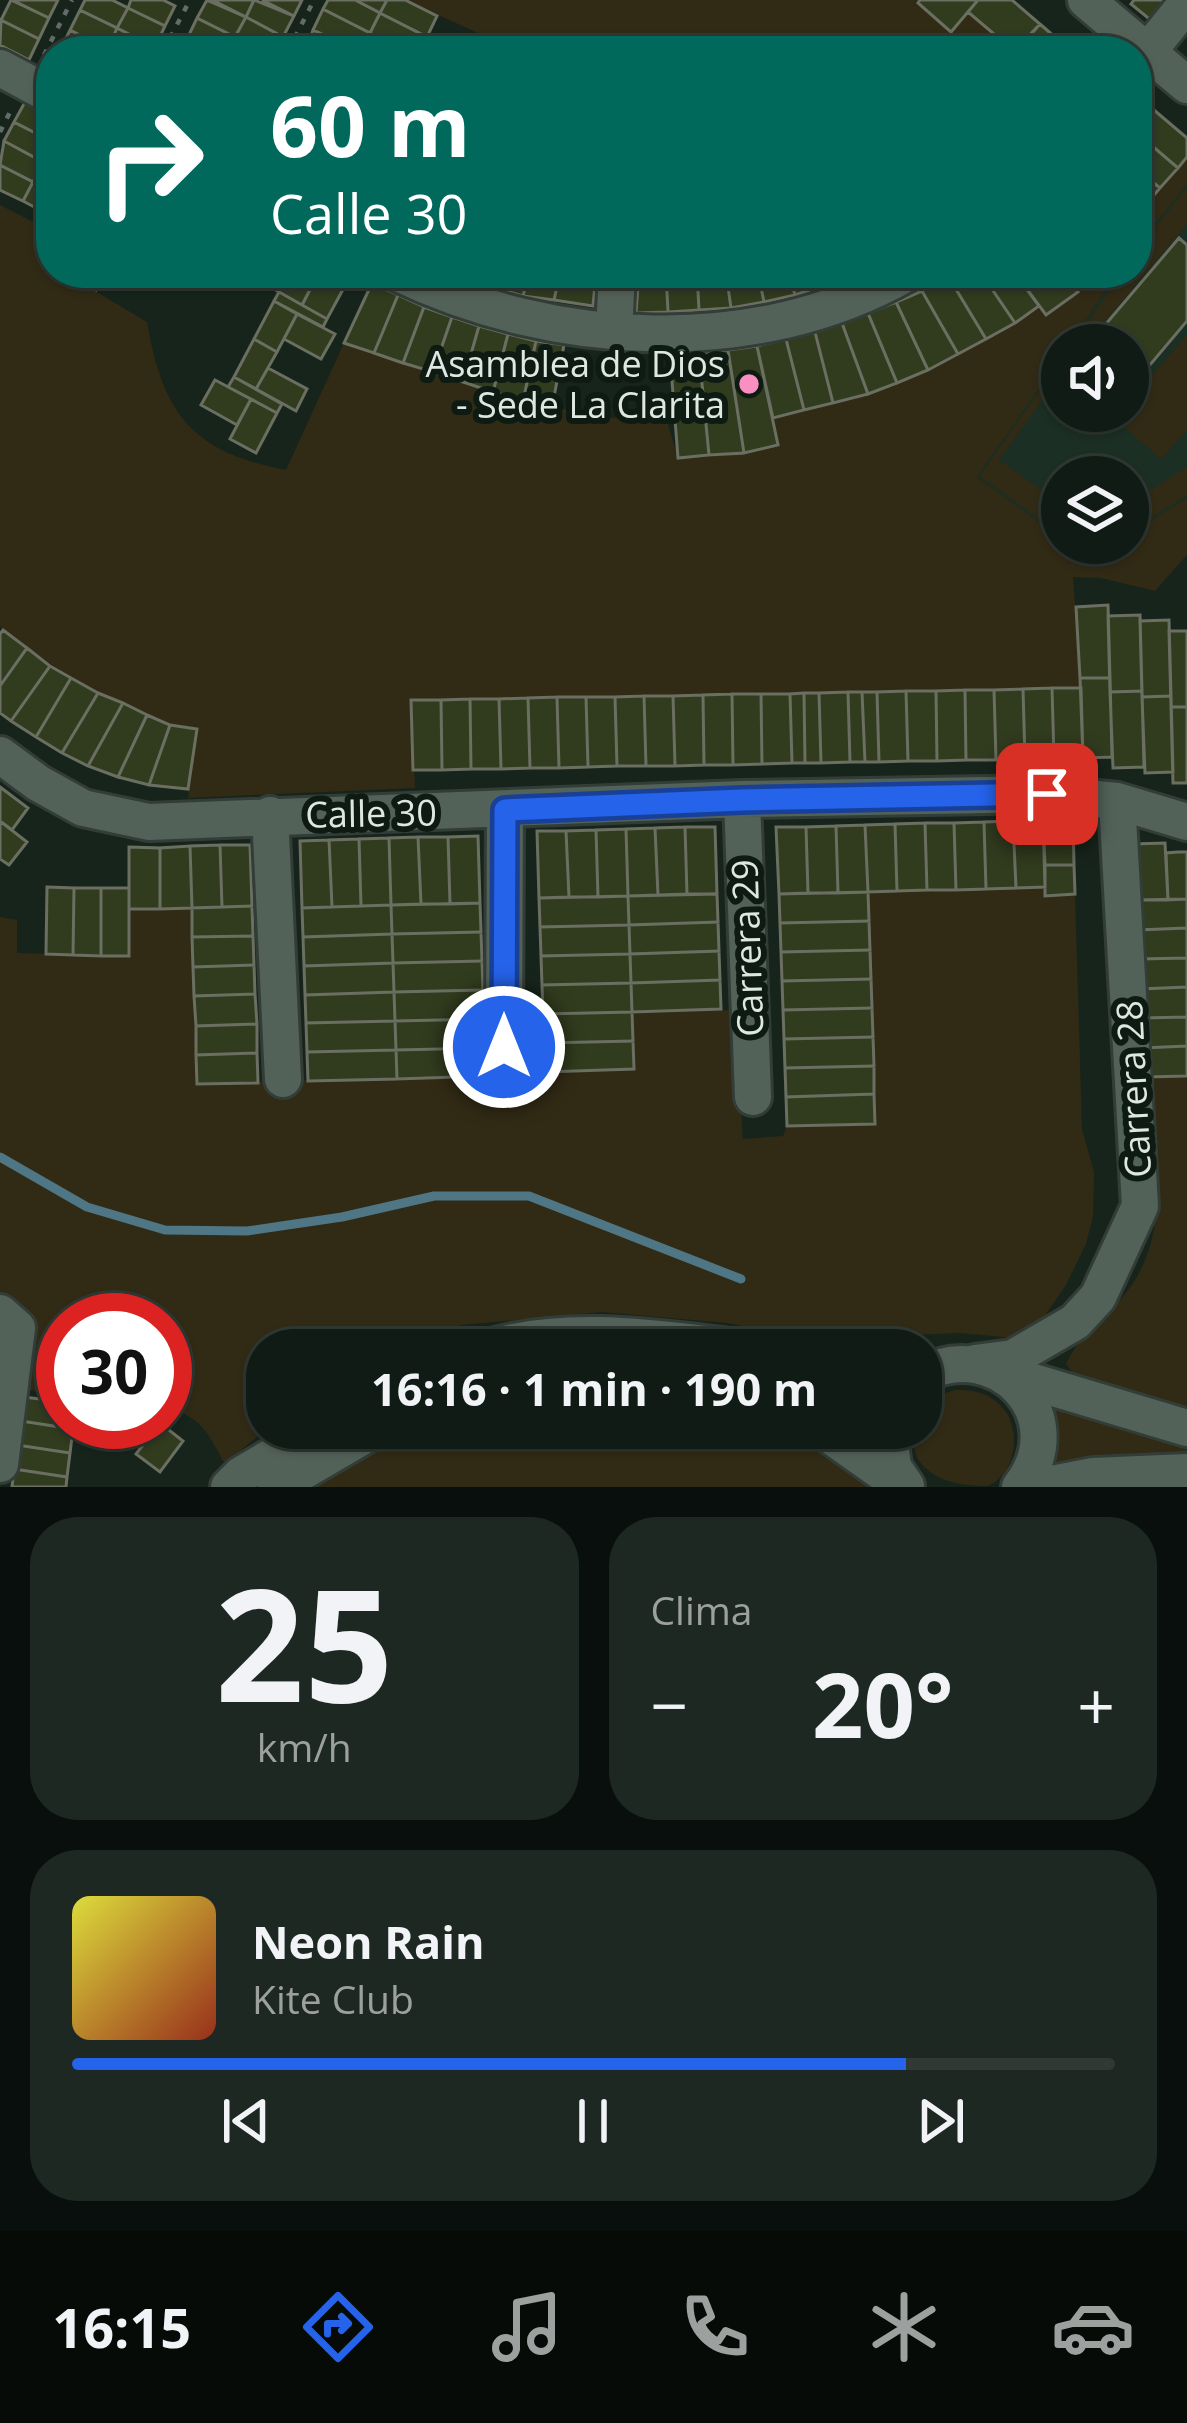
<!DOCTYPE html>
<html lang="es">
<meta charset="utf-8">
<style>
body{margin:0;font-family:"Open Sans",sans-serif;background:#1e2822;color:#f1f3f6;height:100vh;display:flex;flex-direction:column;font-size:45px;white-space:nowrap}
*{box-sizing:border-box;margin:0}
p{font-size:39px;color:#9ca1a0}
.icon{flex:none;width:66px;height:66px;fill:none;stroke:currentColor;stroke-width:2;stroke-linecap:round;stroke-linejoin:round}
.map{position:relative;height:1487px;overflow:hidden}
.sheet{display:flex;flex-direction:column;gap:30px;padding:30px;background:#090f0c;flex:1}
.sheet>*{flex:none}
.top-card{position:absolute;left:36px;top:36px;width:1116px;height:252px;border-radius:48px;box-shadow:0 3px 9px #0004,0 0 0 3px #303934;background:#00695c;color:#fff;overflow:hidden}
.fabs{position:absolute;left:1041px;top:324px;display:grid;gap:24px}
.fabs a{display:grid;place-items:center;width:108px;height:108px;border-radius:50%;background:#111b15;box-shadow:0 3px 9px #0004,0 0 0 3px #303934;font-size:60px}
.speed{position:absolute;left:36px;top:1293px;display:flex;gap:24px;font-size:60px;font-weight:700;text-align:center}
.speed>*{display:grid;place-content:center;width:156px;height:156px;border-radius:50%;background:#111b15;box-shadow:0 3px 9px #0004,0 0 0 3px #303934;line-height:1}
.speed .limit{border:18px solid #d22;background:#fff;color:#111}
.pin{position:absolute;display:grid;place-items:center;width:102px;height:102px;color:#fff;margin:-51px;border-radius:24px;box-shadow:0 6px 18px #0006}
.me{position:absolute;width:132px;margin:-66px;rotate:0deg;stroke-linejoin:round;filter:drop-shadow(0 0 9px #0008)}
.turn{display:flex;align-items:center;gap:42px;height:252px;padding:0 36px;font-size:54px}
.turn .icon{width:156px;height:156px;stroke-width:2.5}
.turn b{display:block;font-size:84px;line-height:102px}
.big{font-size:90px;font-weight:700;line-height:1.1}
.sheet .tile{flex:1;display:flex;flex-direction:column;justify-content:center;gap:18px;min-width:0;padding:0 42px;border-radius:48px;background:#1e2822}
.sheet .dial{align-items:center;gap:0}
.dial b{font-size:156px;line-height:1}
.song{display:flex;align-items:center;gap:36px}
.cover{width:144px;height:144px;border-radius:18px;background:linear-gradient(135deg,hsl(60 70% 55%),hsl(10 70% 35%))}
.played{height:12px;border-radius:6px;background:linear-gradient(90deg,#2563eb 80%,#303934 80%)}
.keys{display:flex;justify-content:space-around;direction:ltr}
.heat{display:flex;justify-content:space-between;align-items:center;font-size:66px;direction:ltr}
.sheet .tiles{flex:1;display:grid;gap:30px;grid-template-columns:1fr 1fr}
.tile:last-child{grid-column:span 2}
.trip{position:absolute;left:246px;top:1329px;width:696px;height:120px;border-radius:48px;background:#111b15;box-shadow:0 3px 9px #0004,0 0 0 3px #303934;font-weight:700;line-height:120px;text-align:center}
.dock{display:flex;height:192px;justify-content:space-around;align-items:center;background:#070b08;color:#9ca1a0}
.dock .icon{width:84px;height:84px}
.dock .selected{color:#2563eb}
.dock b{font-size:54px;color:#f1f3f6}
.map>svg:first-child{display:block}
.built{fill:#1c2f24}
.green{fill:#312a15}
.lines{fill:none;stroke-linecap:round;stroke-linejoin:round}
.stream{stroke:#4f7685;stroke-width:9}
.building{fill:#313b1e;stroke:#6a6f61;stroke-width:3}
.minor-casing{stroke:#333d37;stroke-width:42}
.path{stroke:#616d66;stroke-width:4.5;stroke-dasharray:6 9;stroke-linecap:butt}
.minor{stroke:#536259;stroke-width:36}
.route-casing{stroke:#184099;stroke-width:30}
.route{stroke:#2563eb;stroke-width:21}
.poi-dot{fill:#fc8fc2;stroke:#0e1b13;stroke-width:4.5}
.labels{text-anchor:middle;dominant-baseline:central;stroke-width:12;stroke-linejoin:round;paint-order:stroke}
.poi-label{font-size:36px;fill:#dee7e1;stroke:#0e1b13;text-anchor:end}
.street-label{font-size:36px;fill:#dee7e1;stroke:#0e1b13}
</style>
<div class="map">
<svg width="1187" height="1487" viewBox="0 0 1187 1487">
<rect width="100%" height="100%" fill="#17241c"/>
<path class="built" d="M1187,185V498L1128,535V477H1062V538L977,477L1062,356V411H1128V345H1070L1117,273H1137V246Z"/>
<path class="green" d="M405,0H920L918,3L951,31L968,12L1014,51H518Z
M1187,157V185L1137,246V216Z
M1187,188V224L1085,345H1073L1121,273H1137V250Z
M0,205L51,231V273H65L147,322C163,414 192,452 286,470L344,343L523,401L612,418L665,415L678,458L744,453L778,445L773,418C825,406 878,394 927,371C979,347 1024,311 1077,292L1067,279L1075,273H1117L1070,345H1062V356L977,477L1062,538V543H1070L1082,552L1110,543H1128V535L1187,498V555L1155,591L1101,578L1073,577L1081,688L412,700L415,788L188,798L196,730C124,718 58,671 0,627Z
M1187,335V430L1161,459L1114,418L1121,411H1128V403Z
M1062,359V373L999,460L1062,504V535L980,476Z
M1187,467V495L1128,532V505Z
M1045,887L1046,896L1075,894L1082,1129L1094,1172L1093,1216L1086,1244L1066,1285L1044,1317L1014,1338L960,1333L813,1339L727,1323L602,1312L461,1325L390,1350H267V1428L225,1464C208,1434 201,1414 165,1409V1320H63V1395L23,1389L0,1305V917L17,920V953L129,956V909L192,908L198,1084L633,1069L632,1012L734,1010L743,1139L783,1136L787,1126L875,1123L868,892Z
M1187,1076V1413L1078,1380L1066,1364C1079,1335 1105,1318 1125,1294C1175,1233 1154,1148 1145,1077Z
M955,1390C976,1389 993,1394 1006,1412C1021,1434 1015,1476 987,1486C946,1487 906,1471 914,1428H921V1412L936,1396Z
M1050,1407L1187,1442V1457L1049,1465Z
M421,1428H794L867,1487H305Z"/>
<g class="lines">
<path class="stream" d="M0,1157L87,1207L165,1230L247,1231L342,1217L434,1196H529L741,1279"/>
</g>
<path class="building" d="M11,0L49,18L39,39L1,20Z
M12,0H58L49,18Z
M85,0H112L128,8L117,28L80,10Z
M131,0H163L175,6L165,26L128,8Z
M207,0L246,17L235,37L197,18Z
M212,0H254L246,17Z
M254,0L294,16L283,37L246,17Z
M262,0H302L294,16Z
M328,0H355L380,13L370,33L323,9Z
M355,0H387L380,13Z
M387,0H405L437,16L427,37L380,13Z
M920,0H978L951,32L918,3Z
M978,0H1012L1040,24L1014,51L968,12Z
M1134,0H1172L1153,22L1131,4Z
M128,8L165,26L155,47L117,28Z
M323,9L370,33L361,51L313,30Z
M80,10L117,28L108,49L70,30Z
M380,13L427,37L420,51H406L370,33Z
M246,17L283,37L276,51H262L235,37Z
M197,18L235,37L229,51H211L187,39Z
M1,20L39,39L29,60L0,45Z
M1040,24L1064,45L1071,51H1024L1020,47Z
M117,28L155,47L153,51L108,49Z
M70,30L108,49L107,51H60Z
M313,30L356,51H306Z
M370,33L406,51H361Z
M235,37L262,51H229Z
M187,39L211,51H181Z
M1141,99L1187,138V157L1178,168L1137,133V104Z
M25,102L51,116V141L14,122Z
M14,122L51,141L43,162L4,141Z
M1137,133L1178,168L1160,188L1137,169Z
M4,141L43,162L33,182L0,165Z
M43,162L51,166V191L33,182Z
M0,165L33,182L23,201L0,190Z
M1137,169L1160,188L1139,213L1137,212Z
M33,182L51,191V216L23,201Z
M1179,238L1187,245V321L1128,391V345H1088Z
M65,273H105L96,290Z
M271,273H298L314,282L302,305L265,284Z
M319,273H331L347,282L327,319L302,305Z
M460,273H494L490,286Z
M494,273H529L523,296L490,286Z
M529,273H560L554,300L523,296Z
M560,273H596L593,306L554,300Z
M639,273H666L668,312L636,313Z
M666,273H697L699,310L668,312Z
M697,273H726L731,308L699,310Z
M726,273H758L764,302L731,308Z
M758,273H789L795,295L764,302Z
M789,273H820L825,285L795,295Z
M820,273H854V274L825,285Z
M954,273H981L1015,323L986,339L948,276Z
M981,273H1015L1039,306L1015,323Z
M1015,273H1062L1078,292L1046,315Z
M948,276L986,339L958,354L922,291Z
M372,283L398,295L374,353L344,343Z
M922,291L958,354L928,370L896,302Z
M279,292L327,319L323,327L274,301Z
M398,295L424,307L403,363L374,353Z
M274,301L297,314L277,352L254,339Z
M896,302L928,370L897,383L868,313Z
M424,307L452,317L433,372L403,363Z
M868,313L897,383L868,394L842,323Z
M297,314L335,334L321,359L284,339Z
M452,317L479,326L463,382L433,372Z
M842,323L868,394L833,403L815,332Z
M479,326L508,334L493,392L463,382Z
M815,332L833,403L804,410L786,339Z
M508,334L536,341L523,401L493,392Z
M254,339L277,352L256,389L234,377Z
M786,339L804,410L773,418L757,346Z
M536,341L564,345L552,407L523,401Z
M757,346L778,445L744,453L728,350Z
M728,350L744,453L709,455L699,353Z
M699,353L709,455L678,458L670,355Z
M268,368L307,389L296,411L256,389Z
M1062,376V404L1048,392Z
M234,377L282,404L277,413L228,387Z
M215,380L251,399L237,425L201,405Z
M251,399L277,413L256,453L230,439Z
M1070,411H1111L1093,432Z
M1108,605L1110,678H1080L1076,607Z
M1140,615L1142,691L1110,692L1108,616Z
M1169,620L1171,696L1142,697L1140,621Z
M3,630L27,648L0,686V634Z
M1169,631H1187V707H1171Z
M27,648L50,666L11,721L0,713V686Z
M50,666L71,678L36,737L11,721Z
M71,678L98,693L62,753L36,737Z
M1080,678H1110L1112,757L1083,758Z
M1052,688L1054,759H1025L1023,689Z
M1052,688H1081L1083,758L1054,759Z
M1023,689L1025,759L996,760L994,690Z
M965,690H994L996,760H966Z
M965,690L966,760L937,761L936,691Z
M906,691L908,761L879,762L877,692Z
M906,691H936L937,761H908Z
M1142,691L1144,767L1113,768L1110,692Z
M848,692L850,762L821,763L819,693Z
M848,692H862L865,762H850Z
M862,692H877L879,762H865Z
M98,693L123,703L88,766L62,753Z
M804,693H819L821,763H805Z
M804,693L805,763H792L790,694Z
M732,694H761L762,764L733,765Z
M732,694L733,765H704L703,695Z
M761,694H790L792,763L762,764Z
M703,695L704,765L675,766L673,696Z
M644,696L646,766H617L615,697Z
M644,696H673L675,766H646Z
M1171,696L1173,772L1145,773L1142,697Z
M557,697L559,768H530L528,698Z
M557,697H586L588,767L559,768Z
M586,697H615L617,766L588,767Z
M528,698L530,768L501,769L499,699Z
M470,699L471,769L442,770L441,700Z
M470,699H499L501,769H471Z
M411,700H441L442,770H413Z
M123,703L147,715L118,777L88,766Z
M1171,707H1187V783H1173Z
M147,715L170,725L149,785L118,777Z
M170,725L197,729L188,789L149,785Z
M0,787L28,808L12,830L0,821Z
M1043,820H1073L1074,865H1045Z
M1043,820L1045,887L1016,888L1013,821Z
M0,821L27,842L9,865L0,859Z
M1013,821L1016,888L986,889L984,822Z
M984,822L986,889L956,890L954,823Z
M925,823L927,890L897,891L895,824Z
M925,823H954L956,890H927Z
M895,824L897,891L868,892L865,825Z
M865,825L868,892L838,893L836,826Z
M836,826L838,893H808L806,827Z
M685,827H715L717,894H687Z
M685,827L687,894L658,895L655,828Z
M776,827H806L808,893L779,894Z
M655,828L658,895L628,896L626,829Z
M626,829L628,896L598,897L596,830Z
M596,830L598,897H569L566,831Z
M537,831H566L569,897L539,898Z
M478,836L480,903L450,904L448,837Z
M418,837L421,904L391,905L389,838Z
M418,837H448L450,904H421Z
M389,838L391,905L361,906L359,839Z
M359,839L361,906L332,907L329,840Z
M329,840L332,907L302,908L300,841Z
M1165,843L1168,900H1137L1134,844Z
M220,845L222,907L192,908L190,846Z
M220,845H250L252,906L222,907Z
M190,846L192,908L160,909V848Z
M129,847L160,848V909H129Z
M1178,852H1187V899L1168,900L1166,853Z
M1045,865H1074L1075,894L1045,896Z
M47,887L74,888L73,955L46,954Z
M74,888H101V956L73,955Z
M101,888H129V956H101Z
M868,892L869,921L780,923L779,894Z
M717,894L718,922L629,925L628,896Z
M628,896L629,925L540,927L539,898Z
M1187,899V928L1138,930L1137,900Z
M480,903L481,932L392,934L391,905Z
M391,905L392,934L303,937L302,908Z
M252,906L253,936L192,937V908Z
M869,921L870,950L781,952L780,923Z
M718,922L719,951L630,954L629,925Z
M629,925L630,954L541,956L540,927Z
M1187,928V958L1140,959L1138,930Z
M481,932L482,961L393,963L392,934Z
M392,934L393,963L304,966L303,937Z
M253,936L254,965L193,967L192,937Z
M870,950L871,979L782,981L781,952Z
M719,951L720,980L631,983L630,954Z
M630,954L631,983L542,985L541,956Z
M1187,958V987L1141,989L1140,959Z
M482,961L483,990L394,992L393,963Z
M393,963L394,992L305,995L304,966Z
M254,965L255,994L194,996L193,967Z
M871,979L872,1008L783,1010L782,981Z
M720,980L721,1009L632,1012L631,983Z
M631,983L632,1012L543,1014L542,985Z
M1187,987V1017L1142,1018L1141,989Z
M483,990L484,1019L395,1021L394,992Z
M394,992L395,1021L306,1023L305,995Z
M255,994L257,1024L196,1026L194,996Z
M872,1008L873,1037L784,1039L783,1010Z
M632,1012L633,1041L544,1043L543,1014Z
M1187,1017V1046L1143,1048L1142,1018Z
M484,1019L485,1048L396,1050L395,1021Z
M395,1021L396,1050L307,1052L306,1023Z
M257,1024V1053L196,1055V1026Z
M873,1037L874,1066L785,1068L784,1039Z
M633,1041L634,1069L545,1072L544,1043Z
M1187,1046V1076L1145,1077L1143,1048Z
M485,1048L486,1076L397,1079L396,1050Z
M396,1050L397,1079L308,1081L307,1052Z
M257,1053L258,1083L197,1084L196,1055Z
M874,1066V1094L786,1097L785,1068Z
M874,1094L875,1124L787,1126L786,1097Z
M24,1397L63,1402V1422H74L73,1429L21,1421Z
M21,1421L73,1429L70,1453L17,1445Z
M160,1423L183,1441L160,1472L136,1454Z
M17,1445L70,1453L67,1477L14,1469Z
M14,1469L67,1477L66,1487H12Z"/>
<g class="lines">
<g class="minor-casing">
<path id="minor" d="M1086,0L1187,85
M1137,65L1187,3
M0,68L51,95
M398,273C553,347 754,360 907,273
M614,331L617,273
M0,755L38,783L83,808L149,822L742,799L1047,794L1117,801L1187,822
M742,799L753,1097
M270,815L283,1079
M504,1047L505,810
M0,1313L17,1328L0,1464
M482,1350C569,1322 666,1340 755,1350
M975,1363L1013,1358L1075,1322L1098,1297L1140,1206L1117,801
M1007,1374L1187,1428
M921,1375C998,1334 1075,1417 1020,1487
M820,1428L903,1487
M888,1428L893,1467L906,1486
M229,1487L241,1475L320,1428
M276,1487L377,1428
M1037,1487L1093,1476L1187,1472"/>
</g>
<path class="path" d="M163,51L190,0
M288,51L314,0
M429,51L434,41
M44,55L72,0
M0,132L11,110"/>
<use href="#minor" class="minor"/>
</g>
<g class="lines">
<g class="route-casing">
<path id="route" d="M504,1047L505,810L742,800L1047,794"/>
</g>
<use href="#route" class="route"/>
</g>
<circle class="poi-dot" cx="749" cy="384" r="12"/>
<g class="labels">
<g class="poi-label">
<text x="725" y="363">Asamblea de Dios<tspan x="725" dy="41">- Sede La Clarita</tspan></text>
</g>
<g class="street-label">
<text transform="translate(371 813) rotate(-1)">Calle 30</text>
<text transform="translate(747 948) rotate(-92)">Carrera 29</text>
<text transform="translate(1133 1089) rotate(-93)">Carrera 28</text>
</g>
</g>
</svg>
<div class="fabs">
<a><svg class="icon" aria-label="sound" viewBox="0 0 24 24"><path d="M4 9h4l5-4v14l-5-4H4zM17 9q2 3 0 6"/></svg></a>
<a><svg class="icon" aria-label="layers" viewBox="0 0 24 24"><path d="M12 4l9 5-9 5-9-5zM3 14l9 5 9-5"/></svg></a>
</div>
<div class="speed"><div class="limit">30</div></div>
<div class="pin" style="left:1047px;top:794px;background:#d93025"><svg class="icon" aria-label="arrive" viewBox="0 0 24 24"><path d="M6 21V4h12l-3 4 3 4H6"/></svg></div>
<svg class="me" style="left:504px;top:1047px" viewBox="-20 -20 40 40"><circle r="17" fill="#2563eb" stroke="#fff" stroke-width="3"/><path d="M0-11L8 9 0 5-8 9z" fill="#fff"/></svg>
<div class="trip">16:16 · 1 min · 190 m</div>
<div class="top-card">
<div class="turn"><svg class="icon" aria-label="right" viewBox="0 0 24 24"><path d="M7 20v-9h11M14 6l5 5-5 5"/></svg><div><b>60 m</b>Calle 30</div></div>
</div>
</div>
<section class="sheet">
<div class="tiles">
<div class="tile dial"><b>25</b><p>km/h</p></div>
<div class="tile"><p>Clima</p>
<div class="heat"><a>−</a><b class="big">20°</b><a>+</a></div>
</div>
<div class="tile">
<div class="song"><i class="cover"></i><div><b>Neon Rain</b><p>Kite Club</p></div></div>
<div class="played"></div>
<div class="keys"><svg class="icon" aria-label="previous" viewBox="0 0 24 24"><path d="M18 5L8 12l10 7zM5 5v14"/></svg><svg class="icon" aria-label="pause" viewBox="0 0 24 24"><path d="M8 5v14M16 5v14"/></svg><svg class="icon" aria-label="next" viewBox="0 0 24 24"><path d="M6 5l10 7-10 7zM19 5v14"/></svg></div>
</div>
</div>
</section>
<nav class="dock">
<b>16:15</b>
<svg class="icon selected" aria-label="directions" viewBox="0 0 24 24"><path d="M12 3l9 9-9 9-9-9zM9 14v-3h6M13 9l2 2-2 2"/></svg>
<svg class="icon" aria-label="music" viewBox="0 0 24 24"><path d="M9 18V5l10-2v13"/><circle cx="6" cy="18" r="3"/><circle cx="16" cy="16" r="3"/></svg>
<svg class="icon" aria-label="phone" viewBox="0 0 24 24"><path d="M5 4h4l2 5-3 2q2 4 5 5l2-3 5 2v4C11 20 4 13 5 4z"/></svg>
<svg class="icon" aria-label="climate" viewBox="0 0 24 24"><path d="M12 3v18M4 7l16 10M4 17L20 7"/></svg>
<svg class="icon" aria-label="car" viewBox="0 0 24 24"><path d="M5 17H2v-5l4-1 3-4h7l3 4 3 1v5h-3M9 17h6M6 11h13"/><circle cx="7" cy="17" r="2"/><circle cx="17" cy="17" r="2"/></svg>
</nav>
